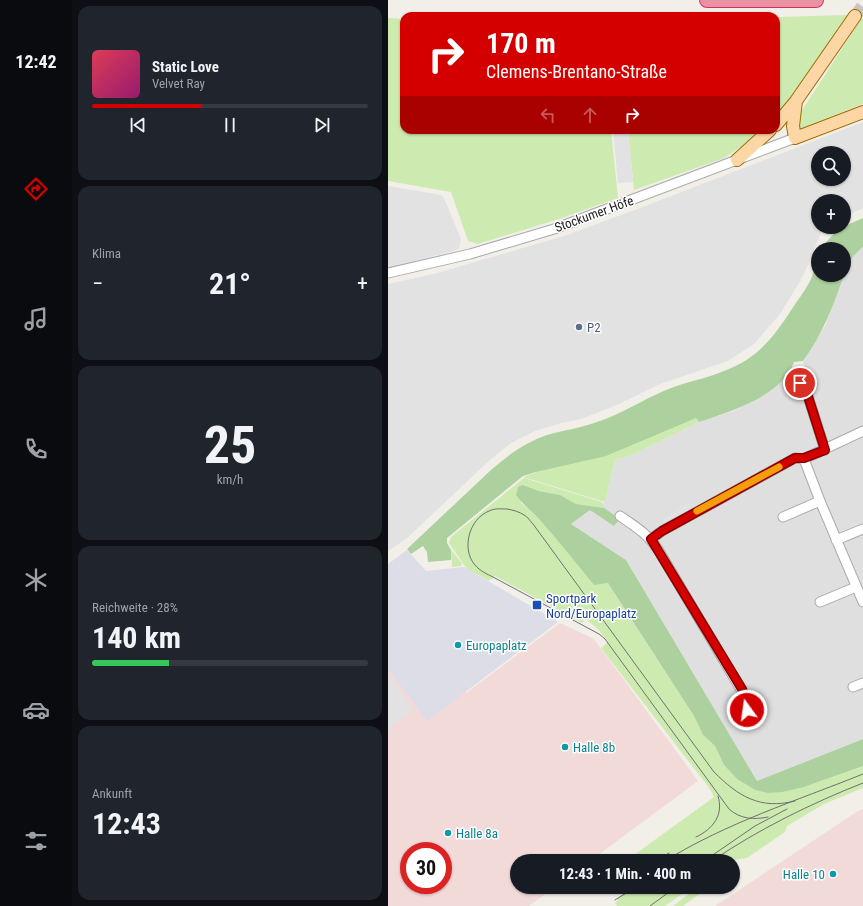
<!DOCTYPE html>
<html lang="de">
<meta charset="utf-8">
<style>
body{margin:0;font-family:"Roboto Condensed",sans-serif;background:#20242c;color:#f1f3f6;height:100vh;display:flex;flex-direction:column;font-size:15px;white-space:nowrap}
*{box-sizing:border-box;margin:0}
p{font-size:13px;color:#9ea1a6}
.icon{flex:none;width:22px;height:22px;fill:none;stroke:currentColor;stroke-width:2;stroke-linecap:round;stroke-linejoin:round}
.map{position:relative;flex:1;overflow:hidden}
.sheet{display:flex;flex-direction:column;gap:6px;padding:6px;background:#0d0f14;width:316px}
.sheet>*{flex:none}
.guide{position:absolute;left:12px;top:12px;width:380px;height:122px;border-radius:12px;box-shadow:0 1px 3px #0004;background:#d40000;color:#fff;overflow:hidden}
.fabs{position:absolute;left:423px;top:146px;display:grid;gap:8px}
.fabs a{display:grid;place-items:center;width:40px;height:40px;border-radius:50%;background:#171b24;box-shadow:0 1px 3px #0004;font-size:20px}
.speed{position:absolute;left:12px;top:842px;display:flex;gap:8px;font-size:20px;font-weight:700;text-align:center}
.speed>*{display:grid;place-content:center;width:52px;height:52px;border-radius:50%;background:#171b24;box-shadow:0 1px 3px #0004;line-height:1}
.speed .limit{border:6px solid #d22;background:#fff;color:#111}
.pin{position:absolute;display:grid;place-items:center;width:34px;height:34px;color:#fff;margin:-17px;border:2px solid #fff;border-radius:50%;box-shadow:0 1px 4px #0007}
.me{position:absolute;width:44px;margin:-22px;rotate:346deg;stroke-linejoin:round;filter:drop-shadow(0 0 3px #0008)}
.turn{display:flex;align-items:center;gap:14px;height:84px;padding:0 20px;font-size:18px}
.turn .icon{width:52px;height:52px;stroke-width:2.5}
.turn b{display:block;font-size:28px;line-height:34px}
.lanes{display:flex;align-items:center;height:38px;padding:0 20px;background:#0003;justify-content:center;gap:20px;direction:ltr}
.lanes .off{opacity:.35}
.big{font-size:30px;font-weight:700;line-height:1.1}
.sheet .card{flex:1;display:flex;flex-direction:column;justify-content:center;gap:6px;min-width:0;padding:0 14px;border-radius:12px;background:#20242c}
.sheet .dial{align-items:center;gap:0}
.dial b{font-size:52px;line-height:1}
.song{display:flex;align-items:center;gap:12px}
.cover{width:48px;height:48px;border-radius:6px;background:linear-gradient(135deg,hsl(350 70% 55%),hsl(320 70% 35%))}
.played{height:4px;border-radius:2px;background:linear-gradient(90deg,#d40000 40%,#363941 40%)}
.keys{display:flex;justify-content:space-around;direction:ltr}
.heat{display:flex;justify-content:space-between;align-items:center;font-size:22px;direction:ltr}
.charge{height:6px;border-radius:3px;background:linear-gradient(90deg,#34c759 28%,#363941 0)}
.trip{position:absolute;left:122px;top:854px;width:230px;height:40px;border-radius:20px;background:#171b24;box-shadow:0 1px 3px #0004;font-weight:700;line-height:40px;text-align:center}
main{display:flex;flex:1;min-height:0}
.tabs{display:flex;flex-direction:column;width:72px;justify-content:space-around;align-items:center;background:#090b0e;color:#9ea1a6}
.tabs .icon{width:28px;height:28px}
.tabs .active{color:#d40000}
.tabs b{font-size:18px;color:#f1f3f6}
.map>svg:first-child{display:block}
.residential{fill:#e0dfdf}
.commercial{fill:#f2dad9;fill-rule:evenodd}
.grass{fill:#cdebb0}
.forest{fill:#add19e}
.parking{fill:#e2e2e2;fill-rule:evenodd}
.plaza{fill:#dddde8}
.lines{fill:none;stroke-linecap:round;stroke-linejoin:round}
.major-tunnel{stroke:#c8c6c1;stroke-width:12;stroke-dasharray:12 6;stroke-linecap:butt}
.minor-casing{stroke:#a9a9a9;stroke-width:11}
.major-casing{stroke:#a06b00;stroke-width:14}
.highway-casing{stroke:#dc2a67;stroke-width:16}
.minor{stroke:#fff;stroke-width:9}
.major{stroke:#fcd6a4;stroke-width:12}
.highway{stroke:#e892a2;stroke-width:14}
.tram{stroke:#707070;stroke-width:1}
.route-casing{stroke:#8a0000;stroke-width:10}
.route{stroke:#d40000;stroke-width:7}
.slow{stroke:#f59e0b;stroke-width:7}
.service-dot{fill:#5c6f8a;stroke:#fff;stroke-width:1.5}
.transit-dot{fill:#1a4fb4;stroke:#fff;stroke-width:1.5}
.culture-dot{fill:#0f9aa8;stroke:#fff;stroke-width:1.5}
.labels{text-anchor:middle;dominant-baseline:central;stroke-width:3;stroke-linejoin:round;paint-order:stroke}
.street-label{font-size:13px;fill:#222;stroke:#fff}
.service-label{font-size:13px;fill:#4e5e75;stroke:#fff;text-anchor:start}
.transit-label{font-size:13px;fill:#164399;stroke:#fff;text-anchor:start}
.culture-label{font-size:13px;fill:#0d838f;stroke:#fff;text-anchor:start}
</style>
<main>
<nav class="tabs">
<b>12:42</b>
<svg class="icon active" aria-label="directions" viewBox="0 0 24 24"><path d="M12 3l9 9-9 9-9-9zM9 14v-3h6M13 9l2 2-2 2"/></svg>
<svg class="icon" aria-label="music" viewBox="0 0 24 24"><path d="M9 18V5l10-2v13"/><circle cx="6" cy="18" r="3"/><circle cx="16" cy="16" r="3"/></svg>
<svg class="icon" aria-label="phone" viewBox="0 0 24 24"><path d="M5 4h4l2 5-3 2q2 4 5 5l2-3 5 2v4C11 20 4 13 5 4z"/></svg>
<svg class="icon" aria-label="climate" viewBox="0 0 24 24"><path d="M12 3v18M4 7l16 10M4 17L20 7"/></svg>
<svg class="icon" aria-label="car" viewBox="0 0 24 24"><path d="M5 17H2v-5l4-1 3-4h7l3 4 3 1v5h-3M9 17h6M6 11h13"/><circle cx="7" cy="17" r="2"/><circle cx="17" cy="17" r="2"/></svg>
<svg class="icon" aria-label="filters" viewBox="0 0 24 24"><path d="M4 7h16M4 17h16"/><circle cx="9" cy="7" r="2"/><circle cx="15" cy="17" r="2"/></svg>
</nav>
<section class="sheet">
<div class="card">
<div class="song"><i class="cover"></i><div><b>Static Love</b><p>Velvet Ray</p></div></div>
<div class="played"></div>
<div class="keys"><svg class="icon" aria-label="previous" viewBox="0 0 24 24"><path d="M18 5L8 12l10 7zM5 5v14"/></svg><svg class="icon" aria-label="pause" viewBox="0 0 24 24"><path d="M8 5v14M16 5v14"/></svg><svg class="icon" aria-label="next" viewBox="0 0 24 24"><path d="M6 5l10 7-10 7zM19 5v14"/></svg></div>
</div>
<div class="card"><p>Klima</p>
<div class="heat"><a>−</a><b class="big">21°</b><a>+</a></div>
</div>
<div class="card dial"><b>25</b><p>km/h</p></div>
<div class="card"><p>Reichweite · 28%</p><b class="big">140 km</b><div class="charge"></div></div>
<div class="card"><p>Ankunft</p><b class="big">12:43</b></div>
</section>
<div class="map">
<svg width="475" height="906" viewBox="0 0 475 906">
<rect width="100%" height="100%" fill="#f2efe9"/>
<path class="residential" d="M475,247V739L369,781L238,560L183,524L202,510L217,502L227,460L242,456L311,422L346,411L377,394L398,377L418,370L415,361L437,326L459,265L466,254Z"/>
<path class="commercial" d="M172,623L206,639L310,781L202,861H129V887H167L141,906H0V669L69,682L78,693ZM21,851H55V885H21Z
M475,809V906H327L470,811Z"/>
<path class="grass" d="M460,15L388,120V17Z
M475,16V104L411,129V121L413,112Z
M0,18L16,19V130H223L230,198L171,219L90,244L80,241L63,192L0,181Z
M240,130H377L369,136L336,158L246,190Z
M308,418L311,422L242,456L227,460L217,502L135,477Z
M136,478L214,502L216,508L188,504L172,495L151,491L135,485L133,503L142,510L220,583L306,716L315,735L327,746L336,765L349,779L367,790L416,787L475,766V788L436,804L414,817L399,826L397,832L359,858L339,861H251L246,855L326,797L322,789L213,648L220,642L210,629L197,619L194,623L107,576L104,579H102L101,581L79,569L61,543L63,537Z
M63,550L74,563L73,566L64,567Z
M244,887H304L277,906H229L227,903L230,900L229,898Z
M310,887H321L295,906H285Z"/>
<path class="forest" d="M475,218V247C465,255 460,262 456,274V249H434C443,232 458,225 475,218Z
M430,258V275H456C445,306 435,334 415,361L406,362C404,367 401,374 397,378C376,401 340,413 311,422L308,418L218,456L148,472L135,476L59,538V543L63,550V560L40,562L39,552L35,546L23,554L19,549L103,470C120,455 138,442 159,435C176,430 193,428 209,422C234,414 254,400 278,390C297,382 317,379 336,371C370,358 385,338 404,309C409,301 416,292 421,283C425,276 427,266 430,258Z
M135,485L151,491L172,495L188,504L216,508L229,517L230,521L226,526L202,510L183,524L238,560L369,781L475,739V766L416,787L394,792L380,793L367,790L349,779L336,765L327,746L315,735L306,716L220,583L206,585C188,563 171,541 152,520C144,511 135,505 128,495L130,487Z"/>
<path class="parking" d="M475,122V208L456,217V201H430V227H435L420,265L411,283L392,314L366,344L340,361L272,384L229,405L193,419L173,423L147,431L123,443L103,459L18,539L0,551V284L46,274L176,236L252,208ZM430,153H456V179H430Z
M225,130H240L245,182L230,183Z
M0,186L53,195L56,198L73,239L71,248L66,251L0,267Z
M299,504L302,509L277,524L274,519Z
M0,674L24,709L23,712L0,729Z"/>
<path class="plaza" d="M19,550L38,571L76,567L170,622L39,721L0,669V564Z"/>
<g class="lines">
<path class="major-tunnel" d="M467,16L475,5"/>
<g class="minor-casing">
<path id="minor" d="M0,273L82,254L166,229L407,138
M412,383L417,387L437,450
M416,459L432,501L475,602
M232,516C248,527 260,534 271,551L358,698L360,704L359,710L353,714
M395,517L432,501
M263,539L274,531L407,458L416,459L422,456L475,431
M448,540L475,529
M432,602L468,587
M465,687L475,683"/>
</g>
<g class="major-casing">
<path id="major" d="M408,101L405,126L407,138L475,112
M388,125L408,101L467,16
M349,160L382,130"/>
</g>
<g class="highway-casing">
<path id="highway" d="M319,0H428"/>
</g>
<use href="#minor" class="minor"/>
<use href="#major" class="major"/>
<use href="#highway" class="highway"/>
<path class="tram" d="M380,817C366,820 352,819 341,809L217,639L211,634L105,577C99,574 92,571 87,565C73,549 81,519 101,511C107,508 113,509 119,509C125,510 132,512 136,515C140,517 142,521 145,524L326,772C350,796 372,810 407,801
M308,837C325,829 336,815 330,796
M268,861L281,853
M277,861C338,823 408,801 475,774
M316,861L367,826L399,809
M324,861C369,830 424,803 475,783
M227,900L248,887
M262,906L288,887"/>
</g>
<g class="lines">
<g class="route-casing">
<path id="route" d="M359,710L360,704L354,689L263,539L274,531L407,458H416L437,450L417,387L412,383"/>
</g>
<use href="#route" class="route"/>
<path class="slow" d="M309,511L391,467"/>
</g>
<circle class="service-dot" cx="191" cy="327" r="4"/>
<rect class="transit-dot" x="144" y="600" width="10" height="10" rx="2"/>
<g class="culture-dot">
<circle cx="70" cy="645" r="4"/>
<circle cx="177" cy="747" r="4"/>
<circle cx="60" cy="833" r="4"/>
<circle cx="445" cy="874" r="4"/>
</g>
<g class="labels">
<g class="street-label">
<text transform="translate(206 214) rotate(-20)">Stockumer Höfe</text>
</g>
<g class="service-label">
<text x="199" y="327">P2</text>
</g>
<g class="transit-label">
<text x="158" y="598">Sportpark<tspan x="158" dy="15">Nord/Europaplatz</tspan></text>
</g>
<g class="culture-label">
<text x="78" y="645">Europaplatz</text>
<text x="185" y="747">Halle 8b</text>
<text x="68" y="833">Halle 8a</text>
<text x="437" y="874" text-anchor="end">Halle 10</text>
</g>
</g>
</svg>
<div class="fabs">
<a><svg class="icon" aria-label="search" viewBox="0 0 24 24"><circle cx="10" cy="10" r="6"/><path d="M15 15l6 6"/></svg></a>
<a>+</a>
<a>−</a>
</div>
<div class="speed"><div class="limit">30</div></div>
<div class="pin" style="left:412px;top:383px;background:#d93025"><svg class="icon" aria-label="arrive" viewBox="0 0 24 24"><path d="M6 21V4h12l-3 4 3 4H6"/></svg></div>
<svg class="me" style="left:359px;top:710px" viewBox="-20 -20 40 40"><circle r="17" fill="#d40000" stroke="#fff" stroke-width="3"/><path d="M0-11L8 9 0 5-8 9z" fill="#fff"/></svg>
<div class="trip">12:43 · 1 Min. · 400 m</div>
<div class="guide">
<div class="turn"><svg class="icon" aria-label="right" viewBox="0 0 24 24"><path d="M7 20v-9h11M14 6l5 5-5 5"/></svg><div><b>170 m</b>Clemens-Brentano-Straße</div></div>
<div class="lanes"><svg class="icon off" aria-label="left" viewBox="0 0 24 24"><path d="M17 20v-9H6M10 6l-5 5 5 5"/></svg><svg class="icon off" aria-label="ahead" viewBox="0 0 24 24"><path d="M12 20V5M6 11l6-6 6 6"/></svg><svg class="icon" aria-label="right" viewBox="0 0 24 24"><path d="M7 20v-9h11M14 6l5 5-5 5"/></svg></div>
</div>
</div>
</main>
